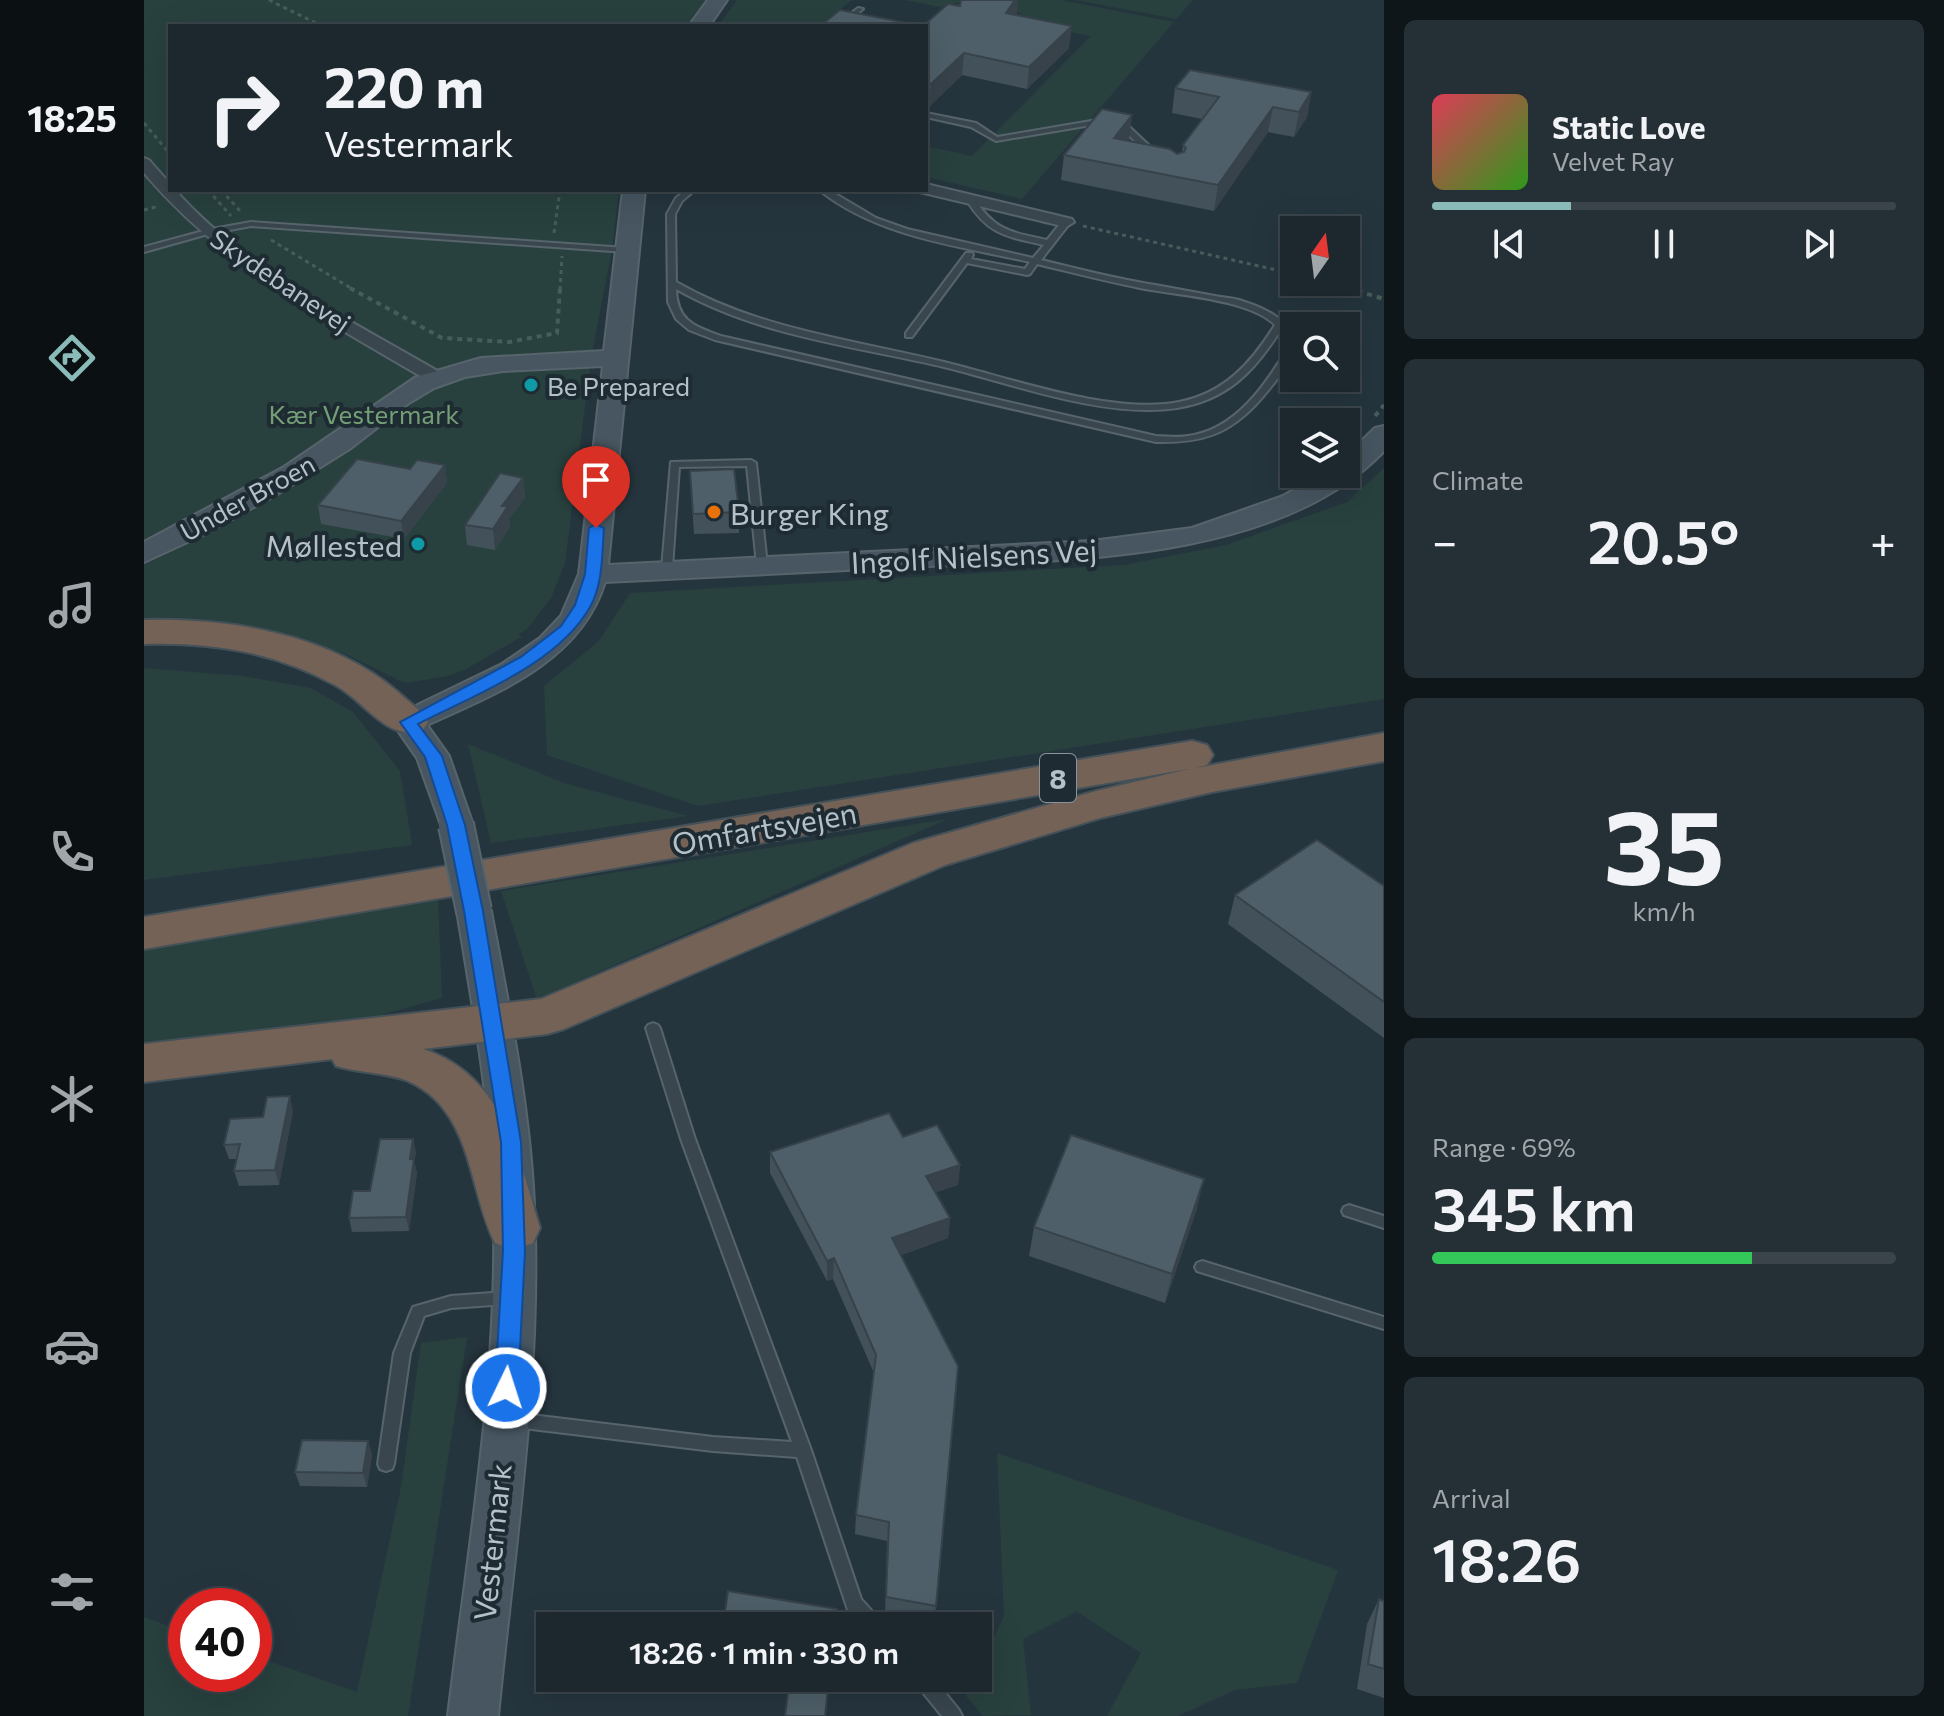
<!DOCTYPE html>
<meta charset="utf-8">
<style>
body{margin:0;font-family:Commissioner,sans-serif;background:#253036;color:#f1f3f6;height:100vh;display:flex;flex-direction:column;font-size:30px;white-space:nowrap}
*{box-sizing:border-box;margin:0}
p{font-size:26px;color:#a0a6aa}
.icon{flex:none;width:44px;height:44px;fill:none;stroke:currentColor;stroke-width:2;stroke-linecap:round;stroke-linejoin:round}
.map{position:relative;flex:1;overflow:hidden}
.side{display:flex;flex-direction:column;gap:20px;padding:20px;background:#0f1619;width:560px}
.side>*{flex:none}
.top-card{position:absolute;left:24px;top:24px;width:760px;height:168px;border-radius:0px;box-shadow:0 8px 32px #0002,0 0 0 2px #3a444a;background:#1c282e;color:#f1f3f6;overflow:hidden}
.needle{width:52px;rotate:14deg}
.buttons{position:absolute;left:1136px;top:216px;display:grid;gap:16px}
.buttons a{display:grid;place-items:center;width:80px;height:80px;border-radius:0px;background:#1c282e;box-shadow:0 8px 32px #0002,0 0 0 2px #3a444a;font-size:40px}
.speed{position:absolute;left:24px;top:1588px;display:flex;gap:16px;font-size:40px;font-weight:700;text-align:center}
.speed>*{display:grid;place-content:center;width:104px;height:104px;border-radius:50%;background:#1c282e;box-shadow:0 8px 32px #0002,0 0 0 2px #3a444a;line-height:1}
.speed .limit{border:12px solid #d22;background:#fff;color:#111}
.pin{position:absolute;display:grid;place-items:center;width:68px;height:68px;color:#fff;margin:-82px -34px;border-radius:50% 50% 50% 0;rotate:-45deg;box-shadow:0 0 8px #0007}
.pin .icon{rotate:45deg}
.me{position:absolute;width:88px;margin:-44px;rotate:4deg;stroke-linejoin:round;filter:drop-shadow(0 0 6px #0008)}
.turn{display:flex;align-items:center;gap:28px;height:168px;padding:0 24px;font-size:36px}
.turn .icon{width:104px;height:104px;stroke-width:2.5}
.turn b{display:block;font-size:56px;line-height:68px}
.big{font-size:60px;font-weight:600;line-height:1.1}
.side .tile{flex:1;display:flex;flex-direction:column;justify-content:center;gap:12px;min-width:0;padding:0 28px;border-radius:12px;background:#253036}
.side .dial{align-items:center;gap:0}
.dial b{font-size:104px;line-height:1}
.song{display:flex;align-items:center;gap:24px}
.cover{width:96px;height:96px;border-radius:12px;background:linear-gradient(135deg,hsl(350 70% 55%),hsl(110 70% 35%))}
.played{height:8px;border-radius:4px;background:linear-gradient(90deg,#8bbbb9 30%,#3a444a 30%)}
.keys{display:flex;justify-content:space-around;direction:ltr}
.heat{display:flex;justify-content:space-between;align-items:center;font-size:44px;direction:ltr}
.charge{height:12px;border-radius:6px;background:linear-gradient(90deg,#34c759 69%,#3a444a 0)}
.trip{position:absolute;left:392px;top:1612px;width:456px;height:80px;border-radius:0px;background:#1c282e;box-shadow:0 8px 32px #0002,0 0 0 2px #3a444a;font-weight:600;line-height:80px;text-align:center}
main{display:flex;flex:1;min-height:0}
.menu{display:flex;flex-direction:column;width:144px;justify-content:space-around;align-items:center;background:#0b1012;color:#a0a6aa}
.menu .icon{width:56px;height:56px}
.menu .on{color:#8bbbb9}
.menu b{font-size:36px;color:#f1f3f6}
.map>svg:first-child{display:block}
.green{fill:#28413e}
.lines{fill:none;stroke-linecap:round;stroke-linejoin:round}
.lane-casing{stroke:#57646c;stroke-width:4}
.street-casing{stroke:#57646c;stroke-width:4}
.secondary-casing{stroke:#57646c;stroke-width:4}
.highway-casing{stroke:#445159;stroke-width:4}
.path-far1{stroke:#475d5b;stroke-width:3;stroke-dasharray:4 4;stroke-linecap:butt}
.path{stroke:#475d5b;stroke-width:4;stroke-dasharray:5 5;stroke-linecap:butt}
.lane{fill:#39464e;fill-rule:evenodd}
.street{fill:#39464e;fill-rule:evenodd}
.secondary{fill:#475661;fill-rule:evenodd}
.highway{fill:#746256;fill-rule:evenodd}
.secondary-bridge-casing{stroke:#57646c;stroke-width:38;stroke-linecap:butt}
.secondary-bridge{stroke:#475661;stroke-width:34}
.wall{fill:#43525a}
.shaded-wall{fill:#37424a}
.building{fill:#4e5f69;stroke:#37424a;stroke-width:2}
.route{fill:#1a73e8;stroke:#114b97;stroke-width:2}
.culture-dot{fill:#0f9aa8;stroke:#1e2b33;stroke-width:3}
.food-dot{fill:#e8710a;stroke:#1e2b33;stroke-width:3}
.labels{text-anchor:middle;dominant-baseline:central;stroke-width:8;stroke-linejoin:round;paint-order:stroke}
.far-street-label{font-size:26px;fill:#b5c1c9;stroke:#1e2b33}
.far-poi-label{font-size:26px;fill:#b5c1c9;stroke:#1e2b33;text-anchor:start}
.far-park-label{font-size:26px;fill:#749f75;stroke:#1e2b33}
.shield{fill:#1e2b33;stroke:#88949c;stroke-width:2}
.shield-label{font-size:28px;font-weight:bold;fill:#b5c1c9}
.poi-label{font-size:30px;fill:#b5c1c9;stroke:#1e2b33;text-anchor:start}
.street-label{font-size:30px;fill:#b5c1c9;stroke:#1e2b33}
</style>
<main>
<nav class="menu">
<b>18:25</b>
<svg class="icon on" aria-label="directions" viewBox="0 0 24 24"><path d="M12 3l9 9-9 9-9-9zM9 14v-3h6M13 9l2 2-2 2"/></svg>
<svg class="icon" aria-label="music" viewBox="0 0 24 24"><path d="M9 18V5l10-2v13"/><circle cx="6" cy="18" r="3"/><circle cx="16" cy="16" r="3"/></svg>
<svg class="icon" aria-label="phone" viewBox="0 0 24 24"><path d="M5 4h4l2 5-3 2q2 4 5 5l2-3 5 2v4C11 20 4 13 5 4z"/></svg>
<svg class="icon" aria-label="climate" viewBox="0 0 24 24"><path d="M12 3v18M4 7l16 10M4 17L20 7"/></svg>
<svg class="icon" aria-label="car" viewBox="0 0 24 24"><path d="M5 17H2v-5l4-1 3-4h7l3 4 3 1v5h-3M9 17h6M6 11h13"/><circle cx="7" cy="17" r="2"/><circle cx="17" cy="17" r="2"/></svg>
<svg class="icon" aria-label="filters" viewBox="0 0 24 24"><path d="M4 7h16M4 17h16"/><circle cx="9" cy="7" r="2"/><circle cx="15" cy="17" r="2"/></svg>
</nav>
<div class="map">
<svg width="1240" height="1716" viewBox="0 0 1240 1716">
<rect width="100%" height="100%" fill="#25353e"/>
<path class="green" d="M0,0H562L542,26H26V190H475L468,249L447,359L421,563L407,598L384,628L374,635L379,636L322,669L304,676L261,683L201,654L137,633L80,622L0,618Z
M593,0H708L674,26H574Z
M761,0H917L1030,22L878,199L782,177V146L828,156L947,36L873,22L881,17L868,8L825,0L796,7Z
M932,0H1049L1032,19Z
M1240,468V699L554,806L403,755L400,686L455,641L486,593L980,565L1082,545L1203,502Z
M0,668L99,676L167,688L209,712L256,771L268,845L0,880Z
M324,744L423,784L544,816L347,843Z
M804,819L393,999L357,891Z
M294,898L298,998L204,1024L0,1042V950Z
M323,1337L264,1716H0V1617L42,1632V1674H110V1656L213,1692L257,1487L277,1343Z
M853,1453L1194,1570L1153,1683L1091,1690L1034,1716H963L997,1653L933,1612L879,1639L887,1715L839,1716L822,1696L831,1678H834V1671L860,1616Z"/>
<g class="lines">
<g class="lane-casing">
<path id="lane" d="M714,8L719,9L698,26H691Z
M782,113L832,123L853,137L959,119L980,122L1013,153L1006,155L975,126L959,123L852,141L827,127L782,117Z
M542,190H551L538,201L531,214L532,282C616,330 711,340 804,363C869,379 969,415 1035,402C1081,393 1107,363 1131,325C1106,299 1031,295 996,288C961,281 927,272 893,264L886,274L883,275L823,263L768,337H762V333L822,253H828L829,255L827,259L881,269L886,262C815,246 734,237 675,190H685L732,218L763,229L889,258L900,245C861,236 844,235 822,199L823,197H829C851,231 866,232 903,240L919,220H925V224L897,260C935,269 972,279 1011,285C1031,289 1051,292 1071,296C1081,298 1092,298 1101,302C1119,308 1143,318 1149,338C1155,356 1128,386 1116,400C1085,435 1057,443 1012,442L571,340L545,330L532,319L524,302L523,214L532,198ZM532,289C614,336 710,346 800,367C870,384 961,419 1033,408C1083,400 1110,372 1136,331L1145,346C1122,384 1092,430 1044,436C1033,438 1022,436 1012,436L577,336C550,326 533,321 532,289Z
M107,222L482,248L486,250L482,252L107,226L64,234L0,252V247L63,230Z
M607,460L612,463L623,565L622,567L618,568L613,565L603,466L535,467L528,568L527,570H519L518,568L527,462Z
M509,1023L514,1025L516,1028L551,1139L667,1450L717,1599L736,1620L738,1626H719L704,1610L653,1457L569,1451L371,1427L366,1425L363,1420L366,1415L371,1413L569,1437L648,1442L537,1139L502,1028L504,1025Z
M1205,1205L1240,1216V1228L1200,1215L1198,1211L1200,1207Z
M1058,1261L1240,1317V1329L1053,1271L1051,1267L1053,1263Z
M362,1292L367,1294L369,1298L367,1302L362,1304L307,1308L280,1316L266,1353L250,1464L248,1469L242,1471L236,1469L234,1464L250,1353L269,1307L307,1296Z
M769,1678H789L815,1710L818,1716H798L772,1684Z"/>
</g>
<g class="street-casing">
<path id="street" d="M0,158L5,160L26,184V190H31C102,270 206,320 297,373L300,377L297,381H285C182,321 78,265 0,173Z
M782,184L928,219L930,222L922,227L776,192L775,190H782Z"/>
</g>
<g class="secondary-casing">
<path id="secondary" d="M564,0H583L565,26H545Z
M479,190H501L464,565L948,541L1048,528L1139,496L1177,474H1202V456L1231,428L1240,426V451C1131,565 911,560 764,567C663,572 562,577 461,582C436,662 353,693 283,725L305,756L329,825L324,833L312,836L300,833L273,758L248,722L253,715L358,664L396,638L417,616L435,574L459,366L359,371L321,377L290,388L265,403L207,448L135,493L61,534L0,562V542L140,467L272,377L337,358L460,351Z
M330,899L342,902L347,911C364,1002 383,1093 389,1186C400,1362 371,1541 354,1716H304C325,1541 357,1363 349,1186C345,1094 328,1002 313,911L318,902Z"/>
</g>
<g class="highway-casing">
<path id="highway" d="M0,620C87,618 186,634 254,692C265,702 277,710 284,722L278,731C242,741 221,701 191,685C131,652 68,642 0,644Z
M1240,733V761L1068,792L956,818L801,865L420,1029L403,1034L279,1049C359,1075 374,1156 396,1228L389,1243L370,1250L351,1243C324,1189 329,1110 264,1081C241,1072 215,1073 192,1066L188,1059L0,1082V1044L397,999L769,843L952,791L1045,769L0,949V917L1048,741L1063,745L1069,755L1063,765L1052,768Z"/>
</g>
<path class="path-far1" d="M125,0L178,26
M0,123L26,154
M64,190L87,216
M77,190L97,212
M0,210L15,206
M939,226L1150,274
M410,233L416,190
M127,240L210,290
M1183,282L1211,290
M416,290L418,256"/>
<path class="path" d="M206,288L298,338L365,342L413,333L416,288
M1204,288L1240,299
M1231,416L1240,405"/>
<use href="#lane" class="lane"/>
<use href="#street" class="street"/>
<use href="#secondary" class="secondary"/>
<use href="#highway" class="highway"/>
<g class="secondary-bridge-casing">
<path id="secondary-bridge" d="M312,825L330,911"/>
</g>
<use href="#secondary-bridge" class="secondary-bridge"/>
</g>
<path class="wall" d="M873,14V15L925,48L883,89L818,75L785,107L782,106V26Z
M1031,88L1167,92L1163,117L1150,137L1124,132L1070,211L917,180L920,155L985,140L984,141L1033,154L1038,152L1039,145L1058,119L1028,113Z
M301,465L303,483L260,539L177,524L174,505Z
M546,471L595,512V533L550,534Z
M379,478L381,498L365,519L366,527L351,550L323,545L321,525Z
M1240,886V1038L1084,924L1091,895Z
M149,1111L135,1185L95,1186L90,1171L93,1159H85L80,1145L119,1117Z
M759,1137L816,1165L814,1185L792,1192L806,1218L804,1238L757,1255L792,1606L790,1625L741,1615L743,1541L711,1534L712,1515L730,1373L689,1279L683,1281L626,1173V1152Z
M269,1139L272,1153L270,1161L273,1173L265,1231L208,1232L205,1218Z
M1053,1208L1021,1303L885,1256L890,1227Z
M224,1441L228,1455L223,1487L156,1486L151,1472Z
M1235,1599L1240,1601V1698L1213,1689L1223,1624Z"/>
<path class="shaded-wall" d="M871,0H874L873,14L860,35L862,13Z
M928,26L925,48L883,89L885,67Z
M820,53L818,75L785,107L787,84Z
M1167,92L1163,117L1150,137L1155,112Z
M1129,107L1124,132L1070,211L1074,185Z
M988,115L985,140L966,164L970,138Z
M301,465L303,483L260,539L257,521Z
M379,478L381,498L365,519L366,527L351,550L349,529L358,506Z
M146,1096L149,1111L135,1185L131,1170Z
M269,1139L272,1153L270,1161L273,1173L265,1231L262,1217L266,1159Z
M816,1165L814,1185L780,1196L782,1176Z
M1060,1179L1053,1208L1021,1303L1028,1274Z
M806,1218L804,1238L747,1258L748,1238Z
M690,1258L689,1279L683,1281V1261Z
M224,1441L228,1455L223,1487L219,1473Z"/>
<path class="building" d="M817,0H871L862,13L928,26L885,67L820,53L787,84L782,83V26H779L804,4L816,6Z
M696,10L779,26H676Z
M1046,70L1167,92L1155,112L1129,107L1074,185L920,155L958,109L988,115L970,138L1026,149L1033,154L1040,152L1042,148L1039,145L1075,97L1031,88Z
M213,459L266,469L273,460L301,465L257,521L174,505Z
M590,469L595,512L549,514L546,471Z
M356,473L379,478L358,506H364L349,529L321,525Z
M1173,840L1240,886V1002L1091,895Z
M146,1096L131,1170L90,1171L96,1144L80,1145L86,1119L119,1117L123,1097Z
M745,1113L759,1137L793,1125L816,1165L782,1176L806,1218L748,1238L814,1366L792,1606L742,1597L745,1522L712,1515L732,1355L690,1258L683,1261L626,1152Z
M927,1135L1060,1179L1028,1274L890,1227Z
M236,1139H269L266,1159H270L262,1217L205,1218L209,1191H226Z
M158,1440L224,1441L219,1473L151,1472Z
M584,1591L693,1609L691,1626H579Z
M1235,1599L1240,1601V1669L1224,1664Z
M646,1678H685L681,1716H641Z"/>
<path class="route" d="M452,524L460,528C458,554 459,584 446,607C414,664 330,695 274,724L298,756L321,825L339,911L377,1142L381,1251L374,1388L371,1395L362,1398L354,1395L351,1388L359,1251L357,1142L320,911L303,825L281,757L256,722L377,657L417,626L431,605L441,574L445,528Z"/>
<g class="culture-dot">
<circle cx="387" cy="385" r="8"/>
<circle cx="274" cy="544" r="8"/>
</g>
<circle class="food-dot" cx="570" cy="512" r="8"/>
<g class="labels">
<g class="far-street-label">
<text transform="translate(137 280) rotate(34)">Skydebanevej</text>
<text transform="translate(103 497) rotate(-29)">Under Broen</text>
</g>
<g class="far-poi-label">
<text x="403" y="385">Be Prepared</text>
</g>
<g class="far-park-label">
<text x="220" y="413">Kær Vestermark</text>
</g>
<rect class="shield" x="896" y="754" width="36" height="48" rx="6"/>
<g class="shield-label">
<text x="914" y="778">8</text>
</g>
<g class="poi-label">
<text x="586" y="512">Burger King</text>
<text x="258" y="544" text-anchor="end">Møllested</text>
</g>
<g class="street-label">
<text transform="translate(830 555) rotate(-3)">Ingolf Nielsens Vej</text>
<text transform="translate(620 827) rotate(-10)">Omfartsvejen</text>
<text transform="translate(347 1542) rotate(-84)">Vestermark</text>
</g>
</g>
</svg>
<div class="buttons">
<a><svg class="needle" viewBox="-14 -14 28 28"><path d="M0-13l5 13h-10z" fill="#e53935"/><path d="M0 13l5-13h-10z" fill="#a0a6aa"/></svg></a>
<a><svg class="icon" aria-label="search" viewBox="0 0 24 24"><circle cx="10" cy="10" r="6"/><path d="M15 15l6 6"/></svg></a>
<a><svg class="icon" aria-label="layers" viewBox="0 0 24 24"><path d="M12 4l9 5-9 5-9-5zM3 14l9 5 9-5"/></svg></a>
</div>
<div class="speed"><div class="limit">40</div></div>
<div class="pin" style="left:452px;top:528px;background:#d93025"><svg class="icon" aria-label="arrive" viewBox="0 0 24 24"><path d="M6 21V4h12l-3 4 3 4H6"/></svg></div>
<svg class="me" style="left:362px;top:1388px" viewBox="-20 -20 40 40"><circle r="17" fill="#1a73e8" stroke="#fff" stroke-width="3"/><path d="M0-11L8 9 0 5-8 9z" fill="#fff"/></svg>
<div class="trip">18:26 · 1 min · 330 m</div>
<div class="top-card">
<div class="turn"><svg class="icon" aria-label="right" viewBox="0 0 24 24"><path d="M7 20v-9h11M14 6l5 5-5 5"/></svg><div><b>220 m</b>Vestermark</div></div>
</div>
</div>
<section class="side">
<div class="tile">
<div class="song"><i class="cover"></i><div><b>Static Love</b><p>Velvet Ray</p></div></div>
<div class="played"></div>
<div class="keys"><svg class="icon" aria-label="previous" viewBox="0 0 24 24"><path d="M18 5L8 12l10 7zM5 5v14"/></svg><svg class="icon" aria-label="pause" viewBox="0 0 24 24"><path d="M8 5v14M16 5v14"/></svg><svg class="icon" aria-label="next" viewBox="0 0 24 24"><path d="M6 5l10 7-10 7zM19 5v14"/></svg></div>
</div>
<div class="tile"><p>Climate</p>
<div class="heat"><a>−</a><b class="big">20.5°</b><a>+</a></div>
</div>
<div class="tile dial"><b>35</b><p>km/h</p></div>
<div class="tile"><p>Range · 69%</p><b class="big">345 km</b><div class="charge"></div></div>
<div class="tile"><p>Arrival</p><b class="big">18:26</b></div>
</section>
</main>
